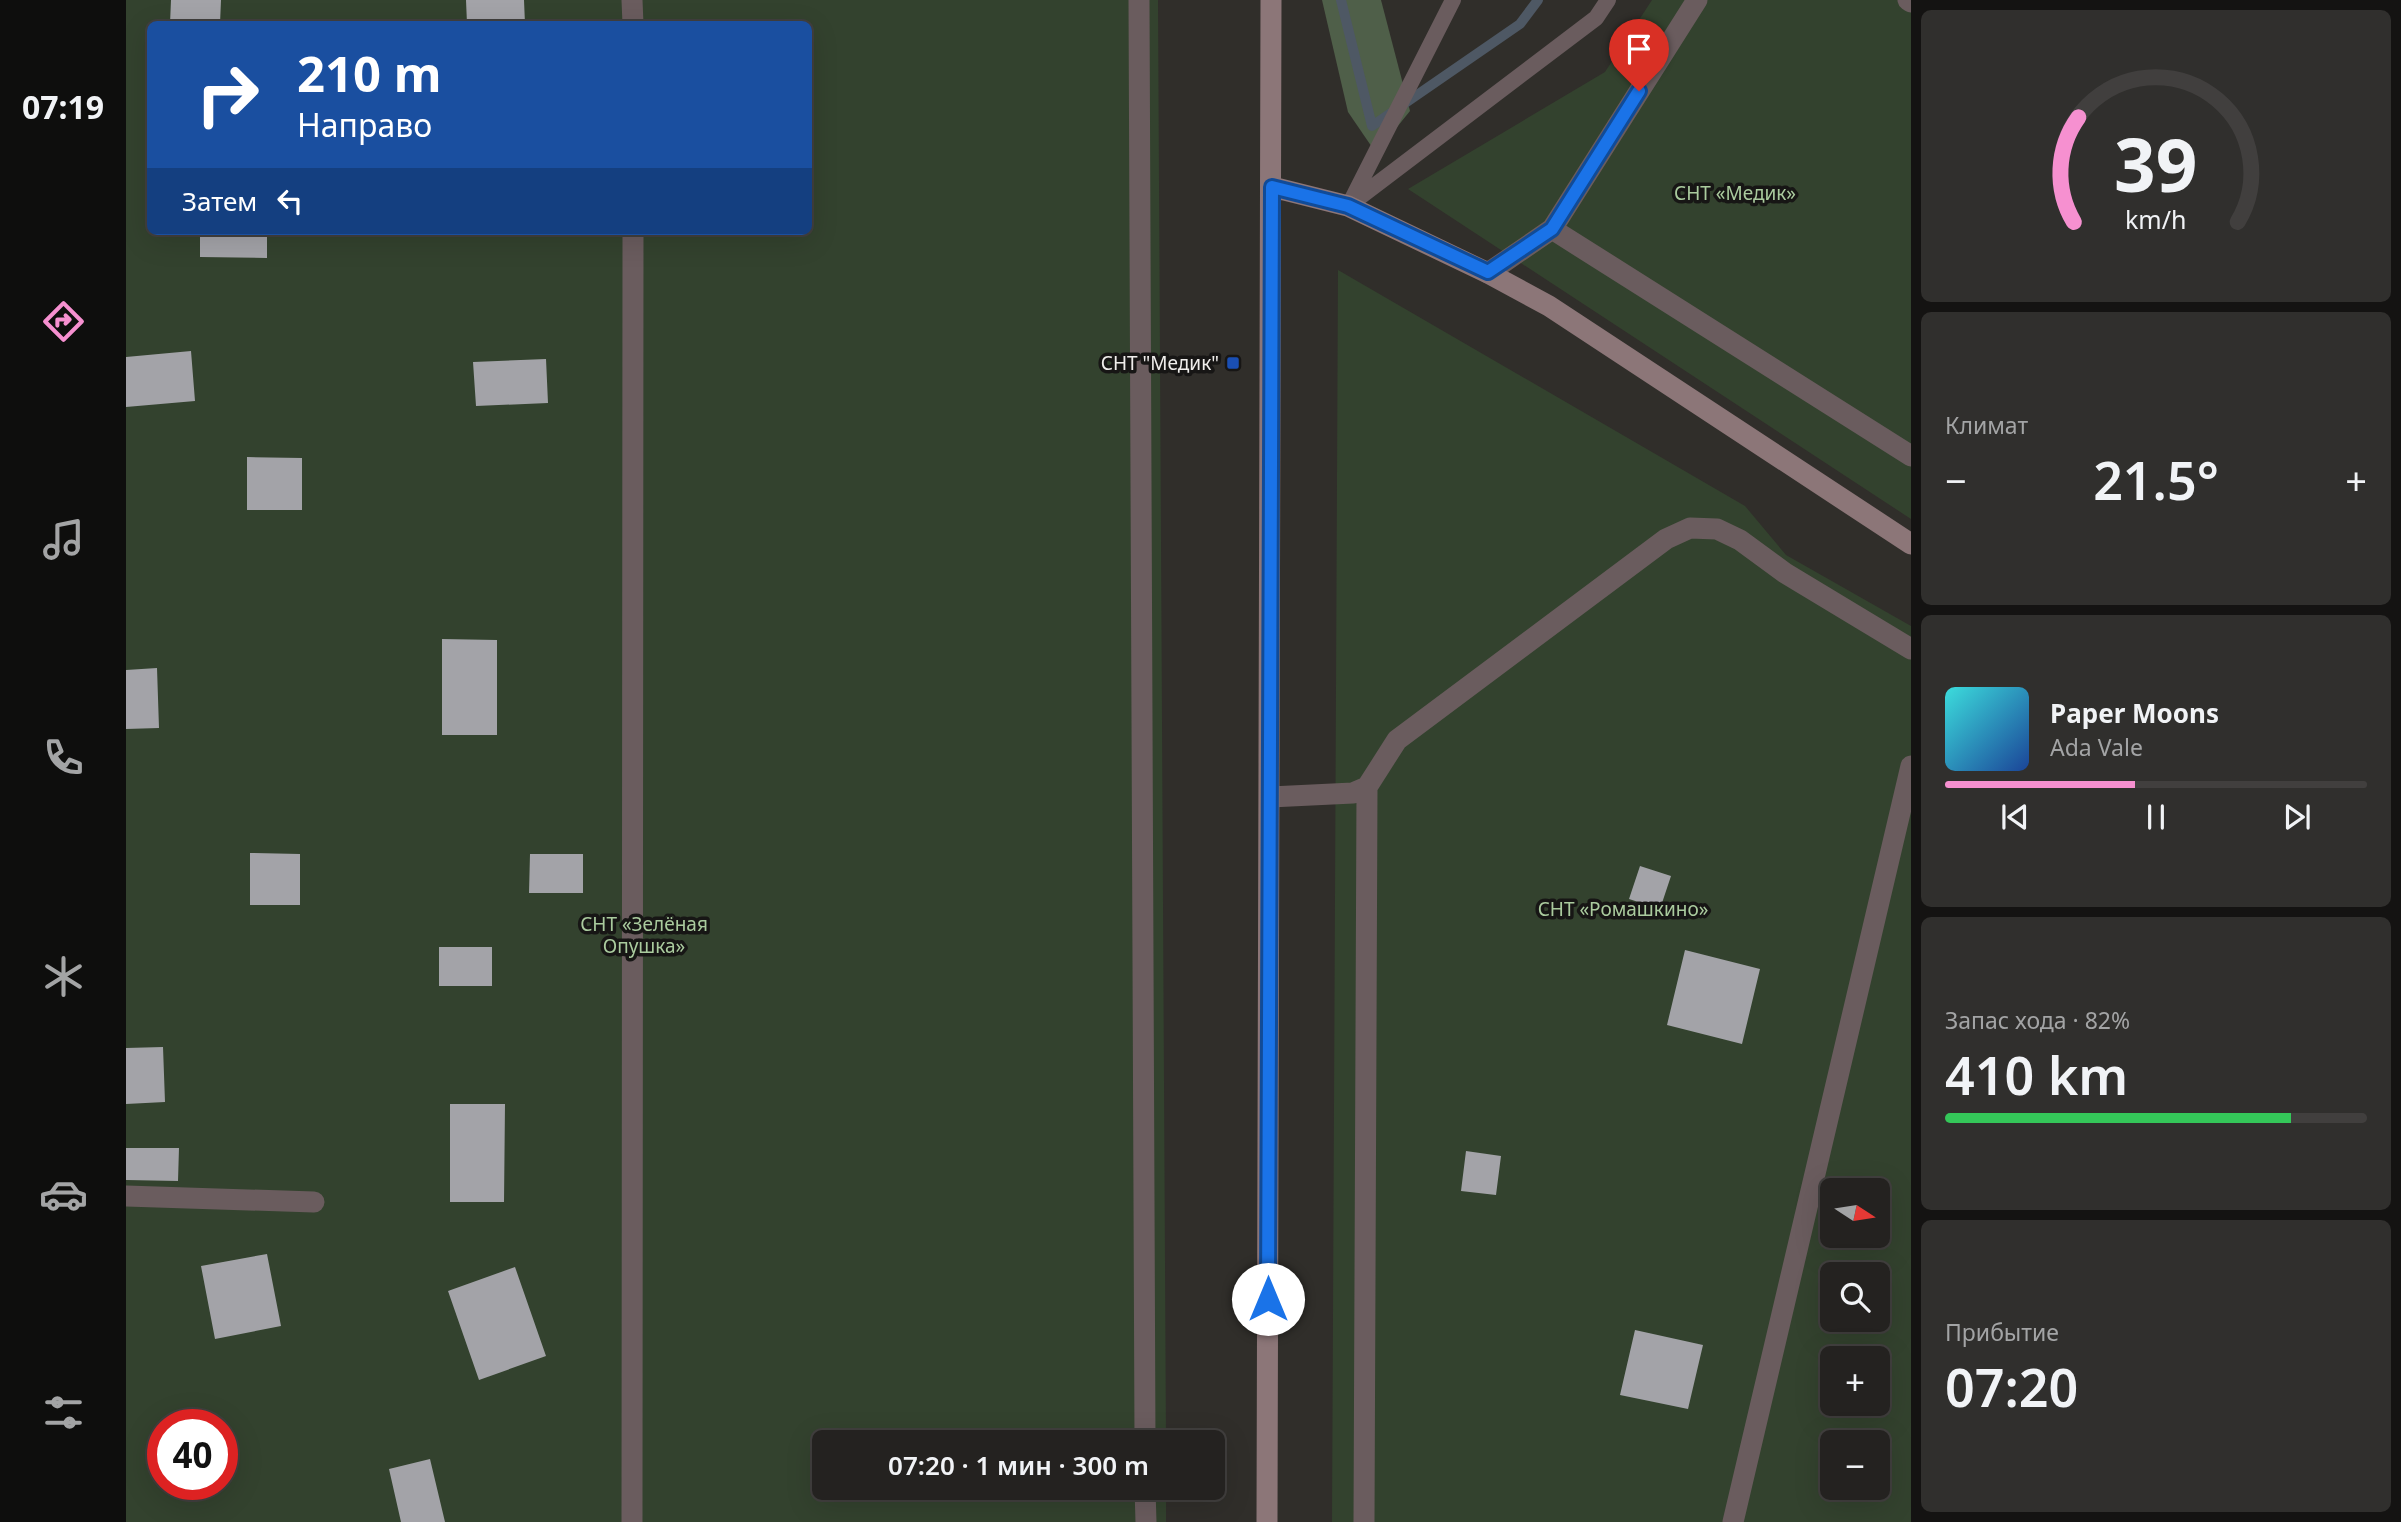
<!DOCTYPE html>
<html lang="ru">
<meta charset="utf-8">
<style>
body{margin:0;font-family:"Noto Sans",sans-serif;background:#302f2d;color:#f1f3f6;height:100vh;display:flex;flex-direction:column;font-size:26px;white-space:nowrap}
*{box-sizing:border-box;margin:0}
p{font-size:23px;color:#a3a4a5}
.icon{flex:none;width:38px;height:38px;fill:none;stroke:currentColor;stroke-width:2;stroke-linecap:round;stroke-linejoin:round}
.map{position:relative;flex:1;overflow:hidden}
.side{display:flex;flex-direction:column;gap:10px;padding:10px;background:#141312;width:490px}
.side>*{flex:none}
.hud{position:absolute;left:21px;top:21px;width:665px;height:214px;border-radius:10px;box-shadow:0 7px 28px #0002,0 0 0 2px #413f3e;background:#1a4fa0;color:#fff;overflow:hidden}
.needle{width:46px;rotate:102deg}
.tools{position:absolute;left:1694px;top:1178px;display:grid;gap:14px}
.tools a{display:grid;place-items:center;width:70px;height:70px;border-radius:10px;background:#242220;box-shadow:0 7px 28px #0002,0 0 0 2px #413f3e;font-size:35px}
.speed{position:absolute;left:21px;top:1409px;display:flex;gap:14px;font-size:35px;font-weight:700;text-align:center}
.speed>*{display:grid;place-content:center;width:91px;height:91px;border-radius:50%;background:#242220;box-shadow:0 7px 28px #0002,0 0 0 2px #413f3e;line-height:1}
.speed .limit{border:10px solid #d22;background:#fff;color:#111}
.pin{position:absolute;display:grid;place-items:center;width:60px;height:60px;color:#fff;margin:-72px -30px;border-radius:50% 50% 50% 0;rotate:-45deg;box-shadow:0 0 7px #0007}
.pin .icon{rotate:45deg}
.me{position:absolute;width:77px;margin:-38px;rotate:0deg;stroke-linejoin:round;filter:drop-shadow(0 0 5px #0008)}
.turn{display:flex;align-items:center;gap:24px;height:147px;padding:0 35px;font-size:32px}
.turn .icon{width:91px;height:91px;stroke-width:2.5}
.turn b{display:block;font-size:49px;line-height:60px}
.then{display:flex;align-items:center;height:66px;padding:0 35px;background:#0003;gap:14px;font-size:26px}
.big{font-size:52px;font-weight:600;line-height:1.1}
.side .tile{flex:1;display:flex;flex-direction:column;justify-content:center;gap:10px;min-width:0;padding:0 24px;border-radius:10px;background:#302f2d}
.side .dial{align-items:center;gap:0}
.dial svg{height:182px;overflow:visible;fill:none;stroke:#413f3e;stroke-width:7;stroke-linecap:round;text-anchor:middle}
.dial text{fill:#f1f3f6;stroke:none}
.song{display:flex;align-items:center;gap:21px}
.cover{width:84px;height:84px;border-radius:10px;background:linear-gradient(135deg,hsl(180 70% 55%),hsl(220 70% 35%))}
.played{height:7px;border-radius:4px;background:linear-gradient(90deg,#f690d0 45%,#413f3e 45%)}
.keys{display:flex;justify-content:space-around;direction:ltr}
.heat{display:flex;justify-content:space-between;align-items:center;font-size:38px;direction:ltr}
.charge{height:10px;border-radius:5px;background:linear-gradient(90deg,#34c759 82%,#413f3e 0)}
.trip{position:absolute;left:686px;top:1430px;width:413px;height:70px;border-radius:10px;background:#242220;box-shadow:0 7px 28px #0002,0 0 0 2px #413f3e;font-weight:600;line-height:70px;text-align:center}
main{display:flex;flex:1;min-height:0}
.tab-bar{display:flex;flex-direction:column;width:126px;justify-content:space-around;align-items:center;background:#0e0e0d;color:#a3a4a5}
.tab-bar .icon{width:49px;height:49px}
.tab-bar .current{color:#f690d0}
.tab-bar b{font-size:32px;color:#f1f3f6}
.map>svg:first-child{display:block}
.green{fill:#33422e;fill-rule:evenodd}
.forest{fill:#4f5f49}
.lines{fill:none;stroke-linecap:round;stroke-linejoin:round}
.stream{stroke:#4e5864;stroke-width:10}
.building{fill:#a3a3a8}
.lane{stroke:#6a5c5e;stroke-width:16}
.street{stroke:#6a5c5e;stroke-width:21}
.secondary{stroke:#8c7678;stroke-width:21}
.route-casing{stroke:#114b97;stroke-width:18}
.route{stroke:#1a73e8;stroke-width:12}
.transit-dot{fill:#1a4fb4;stroke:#171615;stroke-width:2.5}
.labels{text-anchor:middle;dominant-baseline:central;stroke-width:7;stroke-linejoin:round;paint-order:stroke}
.park-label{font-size:19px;fill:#aacb9e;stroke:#171615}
.poi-label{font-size:19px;fill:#f0eeec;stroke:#171615;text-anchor:end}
</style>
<main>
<nav class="tab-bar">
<b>07:19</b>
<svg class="icon current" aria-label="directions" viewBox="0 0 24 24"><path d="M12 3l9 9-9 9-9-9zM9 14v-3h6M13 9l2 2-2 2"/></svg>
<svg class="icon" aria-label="music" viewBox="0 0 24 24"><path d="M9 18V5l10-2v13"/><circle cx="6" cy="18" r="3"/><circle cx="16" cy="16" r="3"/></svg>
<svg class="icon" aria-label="phone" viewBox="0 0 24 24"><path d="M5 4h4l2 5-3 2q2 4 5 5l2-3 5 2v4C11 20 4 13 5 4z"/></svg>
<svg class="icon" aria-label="climate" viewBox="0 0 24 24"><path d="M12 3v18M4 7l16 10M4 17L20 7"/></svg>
<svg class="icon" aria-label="car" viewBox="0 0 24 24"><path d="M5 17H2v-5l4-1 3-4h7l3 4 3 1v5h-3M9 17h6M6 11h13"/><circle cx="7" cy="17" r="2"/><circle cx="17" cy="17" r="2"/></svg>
<svg class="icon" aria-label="filters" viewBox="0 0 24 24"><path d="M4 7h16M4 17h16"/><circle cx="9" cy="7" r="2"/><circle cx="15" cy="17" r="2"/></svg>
</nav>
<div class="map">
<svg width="1785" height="1522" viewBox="0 0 1785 1522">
<rect width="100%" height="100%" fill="#302e2a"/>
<path class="green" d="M0,0H1032L1040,1442H698V1488H1040V1522H0ZM24,24H682V231H24ZM37,1424H96V1484H37Z
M1526,0H1785V519L1282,189L1479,72Z
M1212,270L1619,506L1660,555L1785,626V1522H1206ZM1706,1190H1752V1236H1706ZM1706,1274H1752V1320H1706ZM1706,1358H1752V1404H1706ZM1706,1442H1752V1488H1706Z"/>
<path class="forest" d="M1196,0H1255L1284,111L1250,153L1222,112Z"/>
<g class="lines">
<path class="stream" d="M1215,0L1246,126L1394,24L1412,0"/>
</g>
<path class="building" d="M45,0H95L94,24H44Z
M340,0H398L399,24H341Z
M74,231H141V258L74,257Z
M65,351L69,401L0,407V357Z
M420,359L422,403L350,406L347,362Z
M121,457L176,458V510H121Z
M316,639L371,640V735H316Z
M31,668L33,728L0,729V670Z
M124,853L174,854V905H124Z
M404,854H457V893H403Z
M1514,866L1545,876L1534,909L1503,899Z
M313,947H366V986H313Z
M1559,950L1634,969L1616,1044L1541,1025Z
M37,1047L39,1102L0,1104V1048Z
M324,1104H379L378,1202H324Z
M0,1148H53L52,1181L0,1180Z
M1340,1151L1375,1156L1370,1195L1335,1191Z
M141,1254L155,1326L89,1339L75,1266Z
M389,1267L420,1356L353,1380L322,1291Z
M1509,1330L1577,1345L1562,1409L1494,1395Z
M304,1459L319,1522H275L263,1469Z"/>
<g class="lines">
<path class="lane" d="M1225,201L1327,0
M1222,206L1470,18L1482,0"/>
<path class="street" d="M506,0L507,24
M1013,0L1019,1442
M1782,0L1785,2
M1426,229L1785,456
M1362,273L1426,229L1571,0
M1144,797L1227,793L1241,787
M0,1196L188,1202
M1019,1488L1020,1522
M506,1522L507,231
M1238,1522L1241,787L1271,740L1540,539L1564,528L1591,529L1614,540L1659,573L1785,649
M1607,1522L1785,766"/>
<path class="secondary" d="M1146,187L1222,206L1362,273L1423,306L1785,544
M1141,1522L1145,0"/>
</g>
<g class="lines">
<g class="route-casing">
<path id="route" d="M1142,1299L1146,187L1222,206L1362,272L1426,229L1513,91"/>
</g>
<use href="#route" class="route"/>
</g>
<rect class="transit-dot" x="1100" y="356" width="14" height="14" rx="3.5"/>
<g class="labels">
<g class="park-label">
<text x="1609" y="193">СНТ «Медик»</text>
<text x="1497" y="909">СНТ «Ромашкино»</text>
<text x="518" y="924">СНТ «Зелёная<tspan x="518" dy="22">Опушка»</tspan></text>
</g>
<g class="poi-label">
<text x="1093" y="363">СНТ "Медик"</text>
</g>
</g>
</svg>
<div class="tools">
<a><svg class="needle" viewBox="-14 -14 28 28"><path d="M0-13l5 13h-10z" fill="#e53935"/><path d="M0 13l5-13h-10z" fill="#a3a4a5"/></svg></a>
<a><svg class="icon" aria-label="search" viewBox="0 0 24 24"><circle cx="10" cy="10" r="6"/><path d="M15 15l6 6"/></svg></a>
<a>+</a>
<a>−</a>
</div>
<div class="speed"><div class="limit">40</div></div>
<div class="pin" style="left:1513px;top:91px;background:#d93025"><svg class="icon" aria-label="arrive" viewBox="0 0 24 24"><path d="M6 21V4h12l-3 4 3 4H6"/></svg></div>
<svg class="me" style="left:1142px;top:1299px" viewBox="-20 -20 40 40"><circle r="19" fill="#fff"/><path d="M0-13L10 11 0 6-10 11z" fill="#1a73e8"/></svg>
<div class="trip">07:20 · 1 мин · 300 m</div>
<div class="hud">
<div class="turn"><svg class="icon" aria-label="right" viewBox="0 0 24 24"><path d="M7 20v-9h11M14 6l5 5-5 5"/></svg><div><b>210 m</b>Направо</div></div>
<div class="then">Затем<svg class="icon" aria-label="left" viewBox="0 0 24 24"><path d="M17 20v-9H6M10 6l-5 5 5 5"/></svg></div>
</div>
</div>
<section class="side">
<div class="tile dial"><svg viewBox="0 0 100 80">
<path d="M14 69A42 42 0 1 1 86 69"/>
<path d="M14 69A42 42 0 0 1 16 23" stroke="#f690d0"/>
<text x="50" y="56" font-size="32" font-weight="700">39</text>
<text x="50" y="72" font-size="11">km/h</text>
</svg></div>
<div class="tile"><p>Климат</p>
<div class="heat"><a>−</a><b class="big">21.5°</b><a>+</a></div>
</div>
<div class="tile">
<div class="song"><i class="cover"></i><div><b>Paper Moons</b><p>Ada Vale</p></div></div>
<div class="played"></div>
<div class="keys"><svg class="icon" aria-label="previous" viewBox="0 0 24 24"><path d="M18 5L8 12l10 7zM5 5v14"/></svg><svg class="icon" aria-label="pause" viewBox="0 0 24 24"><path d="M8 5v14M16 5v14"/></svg><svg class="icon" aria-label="next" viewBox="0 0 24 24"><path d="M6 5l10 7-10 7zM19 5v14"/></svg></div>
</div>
<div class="tile"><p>Запас хода · 82%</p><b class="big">410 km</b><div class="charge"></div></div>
<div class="tile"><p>Прибытие</p><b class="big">07:20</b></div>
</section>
</main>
